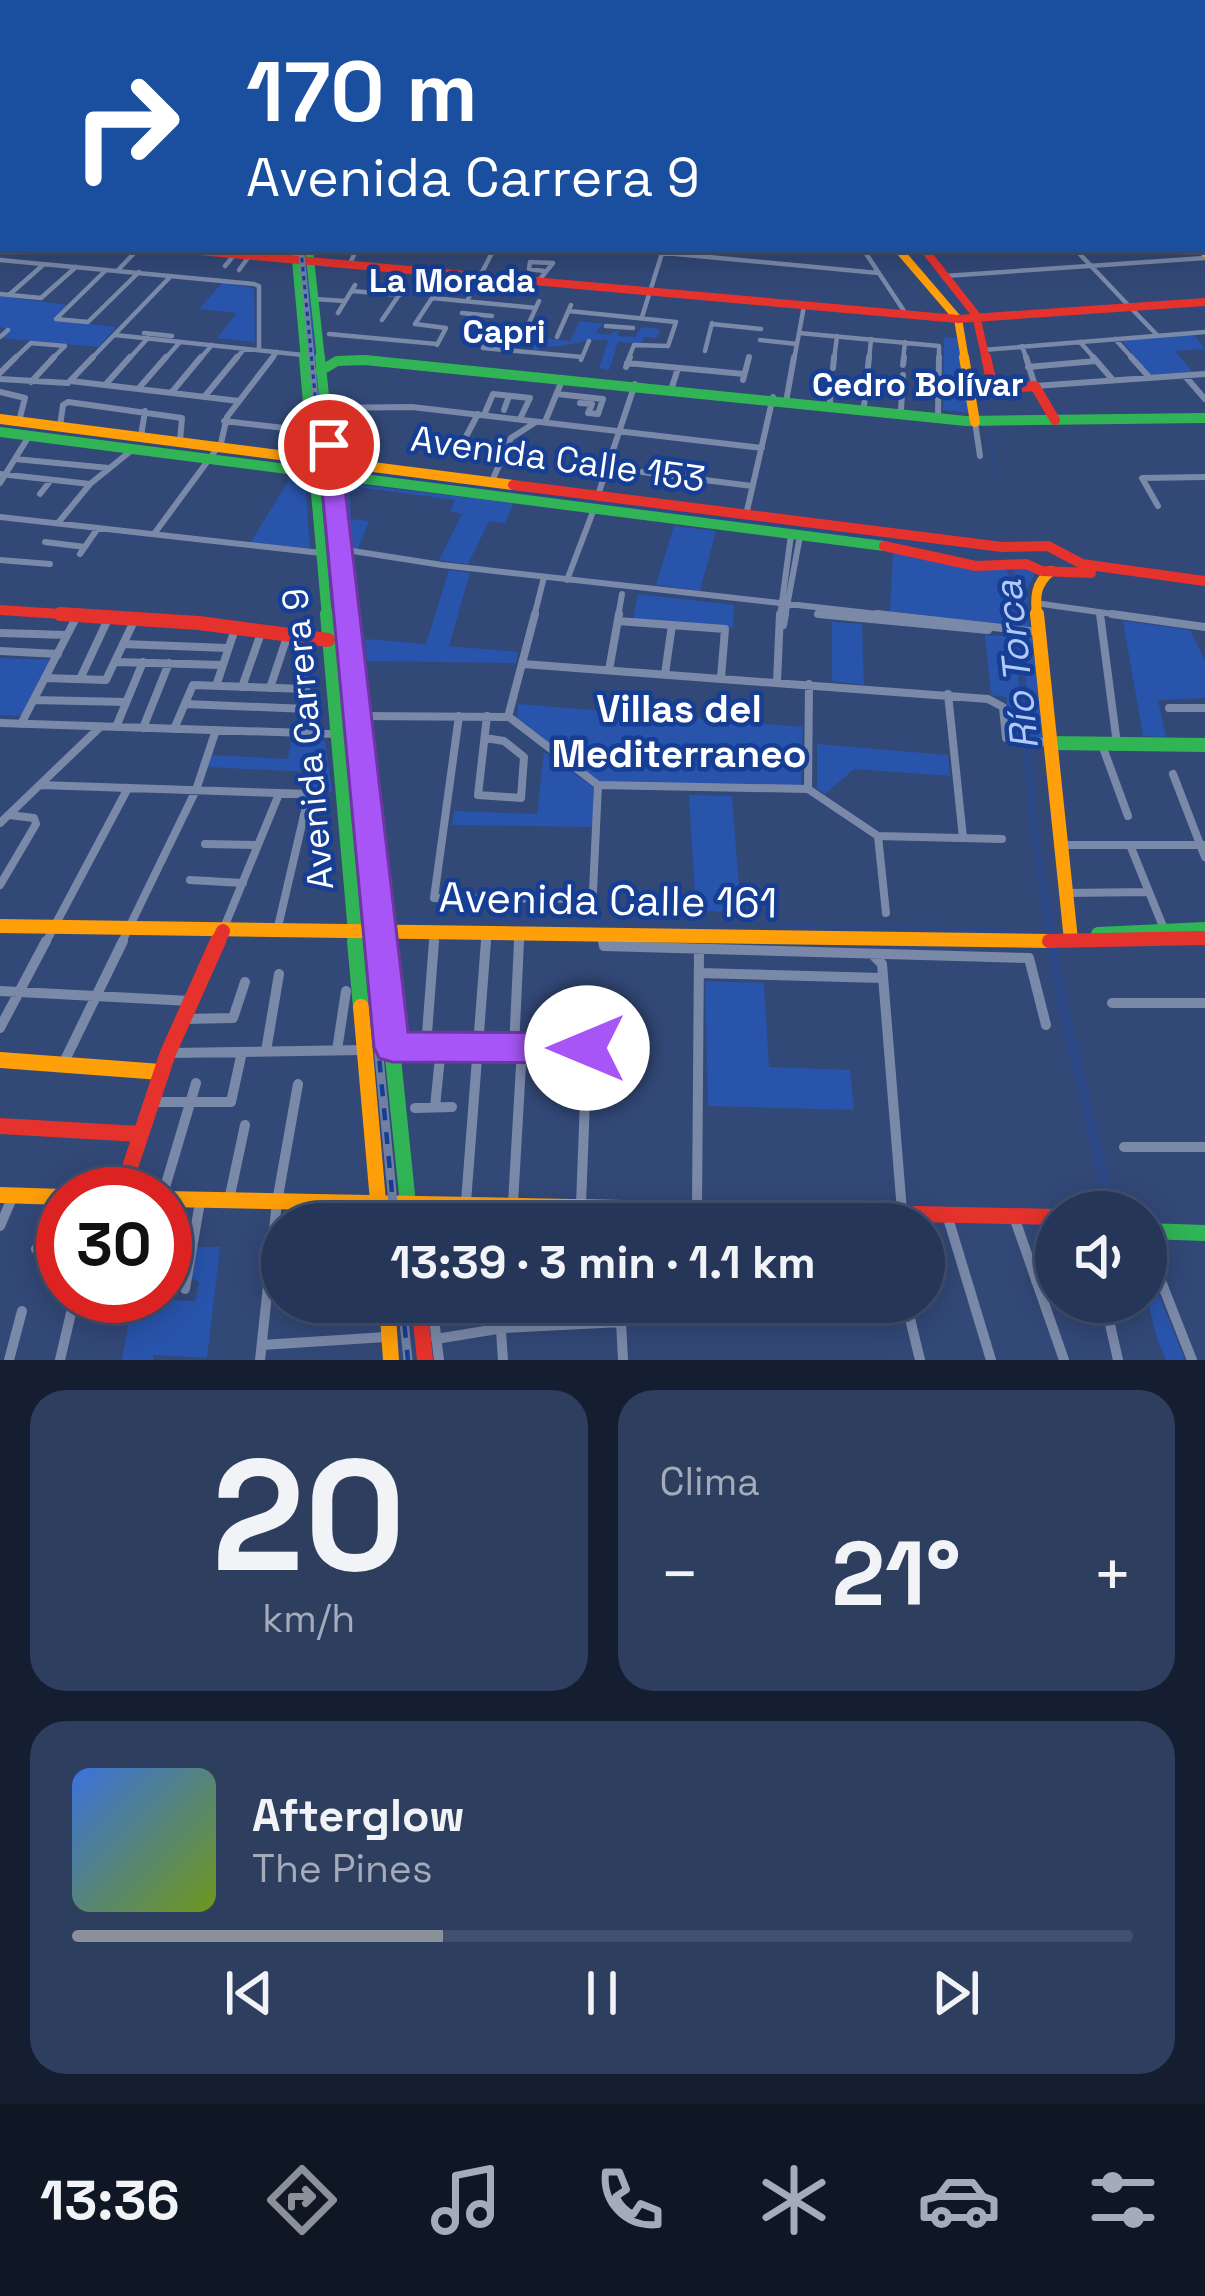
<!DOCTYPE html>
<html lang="es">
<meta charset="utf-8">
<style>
body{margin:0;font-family:"Space Grotesk",sans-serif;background:#2e3e5f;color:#f1f3f6;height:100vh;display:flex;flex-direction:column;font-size:45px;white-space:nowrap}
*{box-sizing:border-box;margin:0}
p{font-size:39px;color:#a4abba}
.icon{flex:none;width:66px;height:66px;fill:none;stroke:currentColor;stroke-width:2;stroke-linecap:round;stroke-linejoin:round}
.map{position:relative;height:1360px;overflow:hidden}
.drawer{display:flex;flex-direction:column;gap:30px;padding:30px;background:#151e31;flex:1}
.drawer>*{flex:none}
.guide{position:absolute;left:0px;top:0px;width:1206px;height:252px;box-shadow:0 6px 30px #0003,0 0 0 3px #42506f;background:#1a4fa0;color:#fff;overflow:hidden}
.controls{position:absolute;left:1035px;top:1191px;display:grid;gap:24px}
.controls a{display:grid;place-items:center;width:132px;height:132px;border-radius:50%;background:#263659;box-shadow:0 6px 30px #0003,0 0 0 3px #42506f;font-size:60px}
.speed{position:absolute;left:36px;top:1167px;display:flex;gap:24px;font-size:60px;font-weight:700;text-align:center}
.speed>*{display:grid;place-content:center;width:156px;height:156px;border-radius:50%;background:#263659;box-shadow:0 6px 30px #0003,0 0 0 3px #42506f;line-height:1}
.speed .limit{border:18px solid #d22;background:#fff;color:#111}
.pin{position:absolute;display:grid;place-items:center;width:102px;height:102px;color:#fff;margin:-51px;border:6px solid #fff;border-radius:50%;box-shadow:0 3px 12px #0007}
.me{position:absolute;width:132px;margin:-66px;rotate:270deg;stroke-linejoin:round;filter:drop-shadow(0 0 9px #0008)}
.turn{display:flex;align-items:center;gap:42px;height:252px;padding:0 48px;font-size:54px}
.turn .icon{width:156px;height:156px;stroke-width:2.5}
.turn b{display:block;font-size:84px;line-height:102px}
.big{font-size:90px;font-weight:800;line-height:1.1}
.drawer .tile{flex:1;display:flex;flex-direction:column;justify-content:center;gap:18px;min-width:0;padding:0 42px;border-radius:36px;background:#2e3e5f}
.drawer .dial{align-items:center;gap:0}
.dial b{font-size:156px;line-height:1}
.song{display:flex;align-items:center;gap:36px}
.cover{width:144px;height:144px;border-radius:18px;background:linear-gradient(135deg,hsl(220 70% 55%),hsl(80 70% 35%))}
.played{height:12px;border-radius:6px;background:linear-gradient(90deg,#8c9099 35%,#42506f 35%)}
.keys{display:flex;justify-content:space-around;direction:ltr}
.heat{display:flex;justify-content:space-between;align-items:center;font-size:66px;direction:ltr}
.drawer .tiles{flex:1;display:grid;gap:30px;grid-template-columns:1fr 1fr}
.tile:last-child{grid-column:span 2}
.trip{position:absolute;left:261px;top:1203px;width:684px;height:120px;border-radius:60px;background:#263659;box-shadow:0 6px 30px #0003,0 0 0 3px #42506f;font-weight:800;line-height:120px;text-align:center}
.tabs{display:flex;height:192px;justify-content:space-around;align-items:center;background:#0f1624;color:#a4abba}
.tabs .icon{width:84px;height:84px}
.tabs .selected{color:#8c9099}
.tabs b{font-size:54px;color:#f1f3f6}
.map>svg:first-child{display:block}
.green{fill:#2954ab}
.water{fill:#2c4887}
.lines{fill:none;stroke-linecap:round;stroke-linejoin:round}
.stream{stroke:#2c4887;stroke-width:3}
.street-far3{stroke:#7b89a9;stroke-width:4.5}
.street-far2{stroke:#7b89a9;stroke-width:6}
.street-far1{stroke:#7b89a9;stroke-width:8}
.street{stroke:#7b89a9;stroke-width:10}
.fast-far4{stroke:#30b455;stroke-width:6}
.fast-far3{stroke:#30b455;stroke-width:8}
.fast-far2{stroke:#30b455;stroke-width:10}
.fast-far1{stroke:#30b455;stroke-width:14}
.fast{stroke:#30b455;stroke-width:16}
.slow-far3{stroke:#ff9f0a;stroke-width:8}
.slow-far2{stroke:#ff9f0a;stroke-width:10}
.slow-far1{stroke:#ff9f0a;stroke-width:14}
.slow{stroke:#ff9f0a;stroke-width:16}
.jam-far4{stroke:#e5322d;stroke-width:6}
.jam-far3{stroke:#e5322d;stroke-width:8}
.jam-far2{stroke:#e5322d;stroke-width:10}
.jam-far1{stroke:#e5322d;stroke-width:14}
.jam{stroke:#e5322d;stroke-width:16}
.rail-far1-casing{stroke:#7180a2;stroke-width:6}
.rail-casing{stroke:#7180a2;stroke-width:9}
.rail-far1{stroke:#153e94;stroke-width:3;stroke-dasharray:4.5;stroke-linecap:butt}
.rail{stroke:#153e94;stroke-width:4.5;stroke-dasharray:12;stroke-linecap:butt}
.route{fill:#a855f7;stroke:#6d37a1;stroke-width:3}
.labels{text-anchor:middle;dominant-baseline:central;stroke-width:9;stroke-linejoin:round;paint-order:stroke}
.far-neighbourhood-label{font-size:33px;font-weight:bold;fill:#fff;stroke:#153e94}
.street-label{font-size:36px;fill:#fff;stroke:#153e94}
.water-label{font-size:39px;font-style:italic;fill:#b1c9f8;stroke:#153e94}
.neighbourhood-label{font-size:39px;font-weight:bold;fill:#fff;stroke:#153e94}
.near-street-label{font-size:42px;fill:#fff;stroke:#153e94}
</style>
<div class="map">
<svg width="1205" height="1360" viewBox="0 0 1205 1360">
<rect width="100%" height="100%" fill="#324877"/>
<path class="green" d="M402,0H932L934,3H403Z
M300,263H307L325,456H317Z
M222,283L254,288L255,342L217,338L237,313L199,309Z
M0,296L67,305L54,320L116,327L99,347L2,338L8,330L0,327Z
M580,321L603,324L595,333L609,335L619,329L617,336L635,337L642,327L660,329L656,338L645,337L641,344L618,342L609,370L599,368L608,340C582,338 567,349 540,346L537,353H532L534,346L519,343L523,336L570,341Z
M1194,335L1205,349L1175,351L1193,372L1151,375L1121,340Z
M944,337L957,338L969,413L943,410Z
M292,475L305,476L310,549L250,543Z
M319,480L329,482L372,921L360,922Z
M361,485L514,503L505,523L489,521L468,564L439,560L462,514L450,511L455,500L364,488L350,494L351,519L369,521L357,551L348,549L342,496L348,488Z
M674,526L716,531L700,591L656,585Z
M893,552L1018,566L1035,573L1027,589L1029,628L890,611Z
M449,570L470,573L449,646L518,652L516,663L367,661L365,639L426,644Z
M638,594L734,605L733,628L633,620Z
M1123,621L1190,630L1205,661V698L1158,700L1166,737L1143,736Z
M832,622L862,624L864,685L832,681Z
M985,635L1032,637L1044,739L1012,737L1006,697L991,695Z
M0,658L52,660L23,716L0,715Z
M518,704L803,727L801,786L601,782L517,718Z
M321,740L325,741L332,792L305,791L309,772L208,767L211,755L288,759L291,741Z
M817,744L948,755L950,776L854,769L825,794L817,789Z
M544,752L593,787V827L452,825L454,811L537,814Z
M689,795L732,796L741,912L696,911Z
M705,981L764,983L769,1067L850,1070L854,1110L708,1106Z
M197,1247H220L207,1358L154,1355L153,1360H122L133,1299L87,1302L89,1296H165L171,1292L172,1300L195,1301L199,1282L190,1278Z
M1146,1262L1185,1360H1166C1151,1326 1146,1299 1146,1262Z"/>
<path class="water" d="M342,469L985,551L1010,563L1018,581L1038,834L1068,1004L1117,1212H1106L1057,1005L1030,834L1011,582L1004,564L986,555L342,473Z"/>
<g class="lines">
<path class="stream" d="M649,0L654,3
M910,249L963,310
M968,323L987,415
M990,437L997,477
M385,921L444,918L1009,930L1047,935"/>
<path class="street-far3" d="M0,1L44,0
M1028,2L1053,1
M623,249L878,273
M863,249L904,311
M865,249L901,252
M1075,249L1127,304
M925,250L944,249
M0,260L254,284L259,286V350
M351,261L357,249
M225,266L235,254
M119,269L138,249
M239,270L250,255
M945,276L1205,258
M540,279L553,263L530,262L529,269L544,271
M352,291L400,295
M436,292L415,324L446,328L437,345
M0,294L41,298L76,267
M9,295L43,265
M432,298L536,308
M314,299L345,301
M467,301L494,249
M539,301L523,336L492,333L483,348L582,357
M1130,307L1157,335
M569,311L676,322L668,346L634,345L628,360
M338,313L355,285
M462,313L492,316
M642,317L663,250
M57,318L106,270
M56,319L88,322L139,272
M382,320L403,289
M712,324L761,329
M606,326L633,328
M144,333L172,336
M799,333L939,346V360
M329,334L437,344
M115,335L303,355
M0,337L8,330
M557,337L571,305
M1115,339L1134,360
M760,340L797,344
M1080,342L1096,360
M1022,346L1027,360
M983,350L1205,332
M705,351L712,323
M13,360L31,343L65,346
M51,360L65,346
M90,360L170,277
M128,360L148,338
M164,360L180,342
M199,360L212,345
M235,360L244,349
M271,360L277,352
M581,360L589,341
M794,360L804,306
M834,360L837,336
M869,360L871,339
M903,360L905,342"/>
<path class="street-far2" d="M1026,357L1035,386L1205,374
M1093,357L1112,379
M1131,357L1149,377
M627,363L744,374
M903,365L904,357
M626,367L630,357
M868,367L869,357
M1028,367L1096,361
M833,368L834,357
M0,373L16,357
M1185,376L1205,399
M0,379L68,383L93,357
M743,380L749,357
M71,381L239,401
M31,382L54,357
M106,384L130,357
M672,387L678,368
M139,388L166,357
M0,392L25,398L19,421
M172,392L201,357
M557,394L603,399L598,414L588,413L592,404L580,403
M205,396L237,357
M786,402L794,357
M830,402L831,378
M864,406L867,376
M325,408L412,407L762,448
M504,410L509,396
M901,410L903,375
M938,414L939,357
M484,415L493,394L530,398L520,419
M224,421L310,431
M545,422L563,378
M975,422L980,456
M60,426L63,405L68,402L182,418L180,441
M141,436L145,411
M462,444L478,414
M15,459L109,468
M642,472L752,486
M0,474L90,484
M492,481L511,438L536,422
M0,483L29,436
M40,494L51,480
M598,495L635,384
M1158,506L1142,478L1205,477
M746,515L773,397
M0,517L321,553
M58,523L90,484L132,450
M154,534L221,443L227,417L273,357
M45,542L85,547
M340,549L442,565L904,617
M80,554L98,528
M0,560L50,564
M567,580L594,509
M1035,603L1134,617
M1100,612L1101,617
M818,614L849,617
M534,617L544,577
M618,617L622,594
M780,617L791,535
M785,617L800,536"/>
<path class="street-far1" d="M818,614L988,630
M877,614L1038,632
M1100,614L1117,744
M1112,614L1205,627
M618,621L725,629L721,678
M783,625L785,614
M0,633L67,635
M302,640L309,733
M123,644L227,648
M0,651L58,654
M116,662L222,665
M523,664L988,699L1003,707L1006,738L1050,743
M609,670L619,614
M665,674L672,625
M45,678L106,680L135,619
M80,679L109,617
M777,682L780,614
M216,686L235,629
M242,687L261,633
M270,688L287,637
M948,694L963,838
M34,700L126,702
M185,704L307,709
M1169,708H1205
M357,716L508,717
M459,716L434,898L593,899
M508,717L535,614
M509,717L598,785
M0,723L336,734
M21,724L77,616
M116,727L143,662
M143,728L169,663
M174,729L193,685L306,689
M485,738L504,741L524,757L521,798L478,795L487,716
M1102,745L1128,816
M1173,774L1205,857
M40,785L309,794L277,931
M598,785L808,789
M808,789L809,684
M808,789L878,836
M0,823L99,728
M878,836L1002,839
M878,836L886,913
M205,844L257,845
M1061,845H1205
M1130,845L1164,929
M190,880L243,883
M0,885L36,824L34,818L9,815
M1066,893L1149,892
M592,912L598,785
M223,930L279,794
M601,934L604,944
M45,944L128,788
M121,944L196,790L216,730
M434,944L435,931
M486,944L487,932
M518,944L519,932"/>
<path class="street" d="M603,941L604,946L1029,958L1046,1025
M872,954L882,964L902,1211
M699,973L883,978
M0,991L190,1001
M1112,1003H1205
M184,1019L233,1018L245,982
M0,1028L46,941
M392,1047L587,1048L581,1204
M426,1047L434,941
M514,1048L519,941
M337,1050L346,991
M266,1051L279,974
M170,1053L364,1050
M64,1062L123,941
M152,1102H231L242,1052
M435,1107L441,1047
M415,1108L452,1107
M1124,1147H1205
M163,1194L196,1083
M229,1200L245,1125
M466,1202L486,941
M513,1203L522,1048
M484,1204L487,1224
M614,1207L615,1224
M697,1207L699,949
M1013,1214L1064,1360
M948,1218L991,1360
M424,1224L425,1202
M0,1226L13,1196
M1146,1243L1192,1360
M36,1249L63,1248
M1036,1281L1056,1279
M185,1289L200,1202
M432,1302L439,1360
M499,1302L503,1360
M620,1302L623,1360
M906,1302L920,1360
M1105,1302L1118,1360
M436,1339L503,1328L621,1322
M262,1345L386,1337
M9,1360L22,1311
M60,1360L75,1296
M260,1360L277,1202L298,1084"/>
<path class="fast-far4" d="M156,0L221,2
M1190,0L1194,3"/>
<path class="fast-far3" d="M295,249L305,360
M309,249L321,360
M355,360H369"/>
<path class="fast-far2" d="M304,357L327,617
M320,357L347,617
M320,371L337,361L365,360L966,421L1205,418
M0,432L884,546"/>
<path class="fast-far1" d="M327,614L356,944
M347,614L381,944
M1050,743L1205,745
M1098,934L1205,929"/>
<path class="fast" d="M355,941L361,1007
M381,941L410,1224
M1146,1231L1205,1233"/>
<path class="slow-far3" d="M898,249L958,319L965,360
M1202,249L1205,253"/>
<path class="slow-far2" d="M964,357L975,422
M0,419L513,485
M1037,617C1035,597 1035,584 1051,571"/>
<path class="slow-far1" d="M1037,614L1071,940
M0,926L1049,941"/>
<path class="slow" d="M361,1007L380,1224
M0,1060L161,1072
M0,1195L63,1197
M165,1199L783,1211
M387,1302L391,1360"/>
<path class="jam-far4" d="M213,0L329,3
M325,1L388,0"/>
<path class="jam-far3" d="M176,249L958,319L1205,302
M924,249L976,315L986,360"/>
<path class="jam-far2" d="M986,357L993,389L1035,386L1055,420
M513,485L1002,547L1048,546L1082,564L1205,581
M884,546L976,566L1026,564L1042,571L1091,573
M0,610L106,617"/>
<path class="jam-far1" d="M60,614L199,623L328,640
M1049,941L1205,938
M217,944L223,931"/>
<path class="jam" d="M0,1126L140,1134
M121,1194L168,1053L218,941
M783,1211L1056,1217
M419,1302L425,1360"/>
<g class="rail-far1-casing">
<path id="rail-far1" d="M301,249L368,944"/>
</g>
<g class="rail-casing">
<path id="rail" d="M368,941L395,1224
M402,1302L408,1360"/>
</g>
<use href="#rail-far1" class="rail-far1"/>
<use href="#rail" class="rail"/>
</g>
<path class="route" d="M329,438L340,445L408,1032L587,1033L599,1037L604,1048L599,1059L587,1063L392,1062L379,1058L374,1047L318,445Z"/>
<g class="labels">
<g class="far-neighbourhood-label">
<text x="452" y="281">La Morada</text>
<text x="504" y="332">Capri</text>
<text x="918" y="385">Cedro Bolívar</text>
</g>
<g class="street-label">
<text transform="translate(558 459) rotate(8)">Avenida Calle 153</text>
<text transform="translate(308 739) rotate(-95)">Avenida Carrera 9</text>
</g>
<g class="water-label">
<text transform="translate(1016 665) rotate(-96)">Río Torca</text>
</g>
<g class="neighbourhood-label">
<text x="679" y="708">Villas del<tspan x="679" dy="45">Mediterraneo</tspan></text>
</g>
<g class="near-street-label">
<text transform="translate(608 900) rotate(1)">Avenida Calle 161</text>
</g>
</g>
</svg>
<div class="controls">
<a><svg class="icon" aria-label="sound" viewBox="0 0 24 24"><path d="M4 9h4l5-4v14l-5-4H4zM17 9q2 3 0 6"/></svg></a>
</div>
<div class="speed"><div class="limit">30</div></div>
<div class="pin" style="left:329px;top:445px;background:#d93025"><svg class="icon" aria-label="arrive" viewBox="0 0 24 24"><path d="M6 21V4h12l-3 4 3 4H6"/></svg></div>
<svg class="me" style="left:587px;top:1048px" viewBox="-20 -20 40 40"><circle r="19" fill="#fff"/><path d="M0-13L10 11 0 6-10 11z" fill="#a855f7"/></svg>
<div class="trip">13:39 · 3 min · 1.1 km</div>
<div class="guide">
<div class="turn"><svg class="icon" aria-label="right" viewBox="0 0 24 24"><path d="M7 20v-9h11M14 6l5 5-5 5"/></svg><div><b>170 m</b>Avenida Carrera 9</div></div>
</div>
</div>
<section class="drawer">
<div class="tiles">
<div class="tile dial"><b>20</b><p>km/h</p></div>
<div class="tile"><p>Clima</p>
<div class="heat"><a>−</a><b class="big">21°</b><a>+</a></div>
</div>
<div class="tile">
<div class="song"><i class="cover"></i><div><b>Afterglow</b><p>The Pines</p></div></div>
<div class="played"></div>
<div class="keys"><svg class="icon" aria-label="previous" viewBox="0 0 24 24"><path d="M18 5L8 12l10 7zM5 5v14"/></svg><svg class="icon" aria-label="pause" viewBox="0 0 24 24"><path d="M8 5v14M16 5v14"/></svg><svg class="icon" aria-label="next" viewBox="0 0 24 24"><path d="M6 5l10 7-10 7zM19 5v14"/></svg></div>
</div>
</div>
</section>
<nav class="tabs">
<b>13:36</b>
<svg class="icon selected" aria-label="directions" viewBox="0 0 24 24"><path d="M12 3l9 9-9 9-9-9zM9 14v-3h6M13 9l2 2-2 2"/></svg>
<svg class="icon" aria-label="music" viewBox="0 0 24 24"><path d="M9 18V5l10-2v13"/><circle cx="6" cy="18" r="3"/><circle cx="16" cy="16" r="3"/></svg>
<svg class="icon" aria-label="phone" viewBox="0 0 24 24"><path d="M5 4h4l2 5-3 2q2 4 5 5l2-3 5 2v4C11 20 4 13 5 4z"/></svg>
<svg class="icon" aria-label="climate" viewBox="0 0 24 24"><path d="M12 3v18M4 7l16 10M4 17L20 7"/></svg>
<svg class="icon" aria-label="car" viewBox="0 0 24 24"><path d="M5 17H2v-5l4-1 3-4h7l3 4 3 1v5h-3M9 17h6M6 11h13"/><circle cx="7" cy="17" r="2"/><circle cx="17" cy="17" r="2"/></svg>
<svg class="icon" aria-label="filters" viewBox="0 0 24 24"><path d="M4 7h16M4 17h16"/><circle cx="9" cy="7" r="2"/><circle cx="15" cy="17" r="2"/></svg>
</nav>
